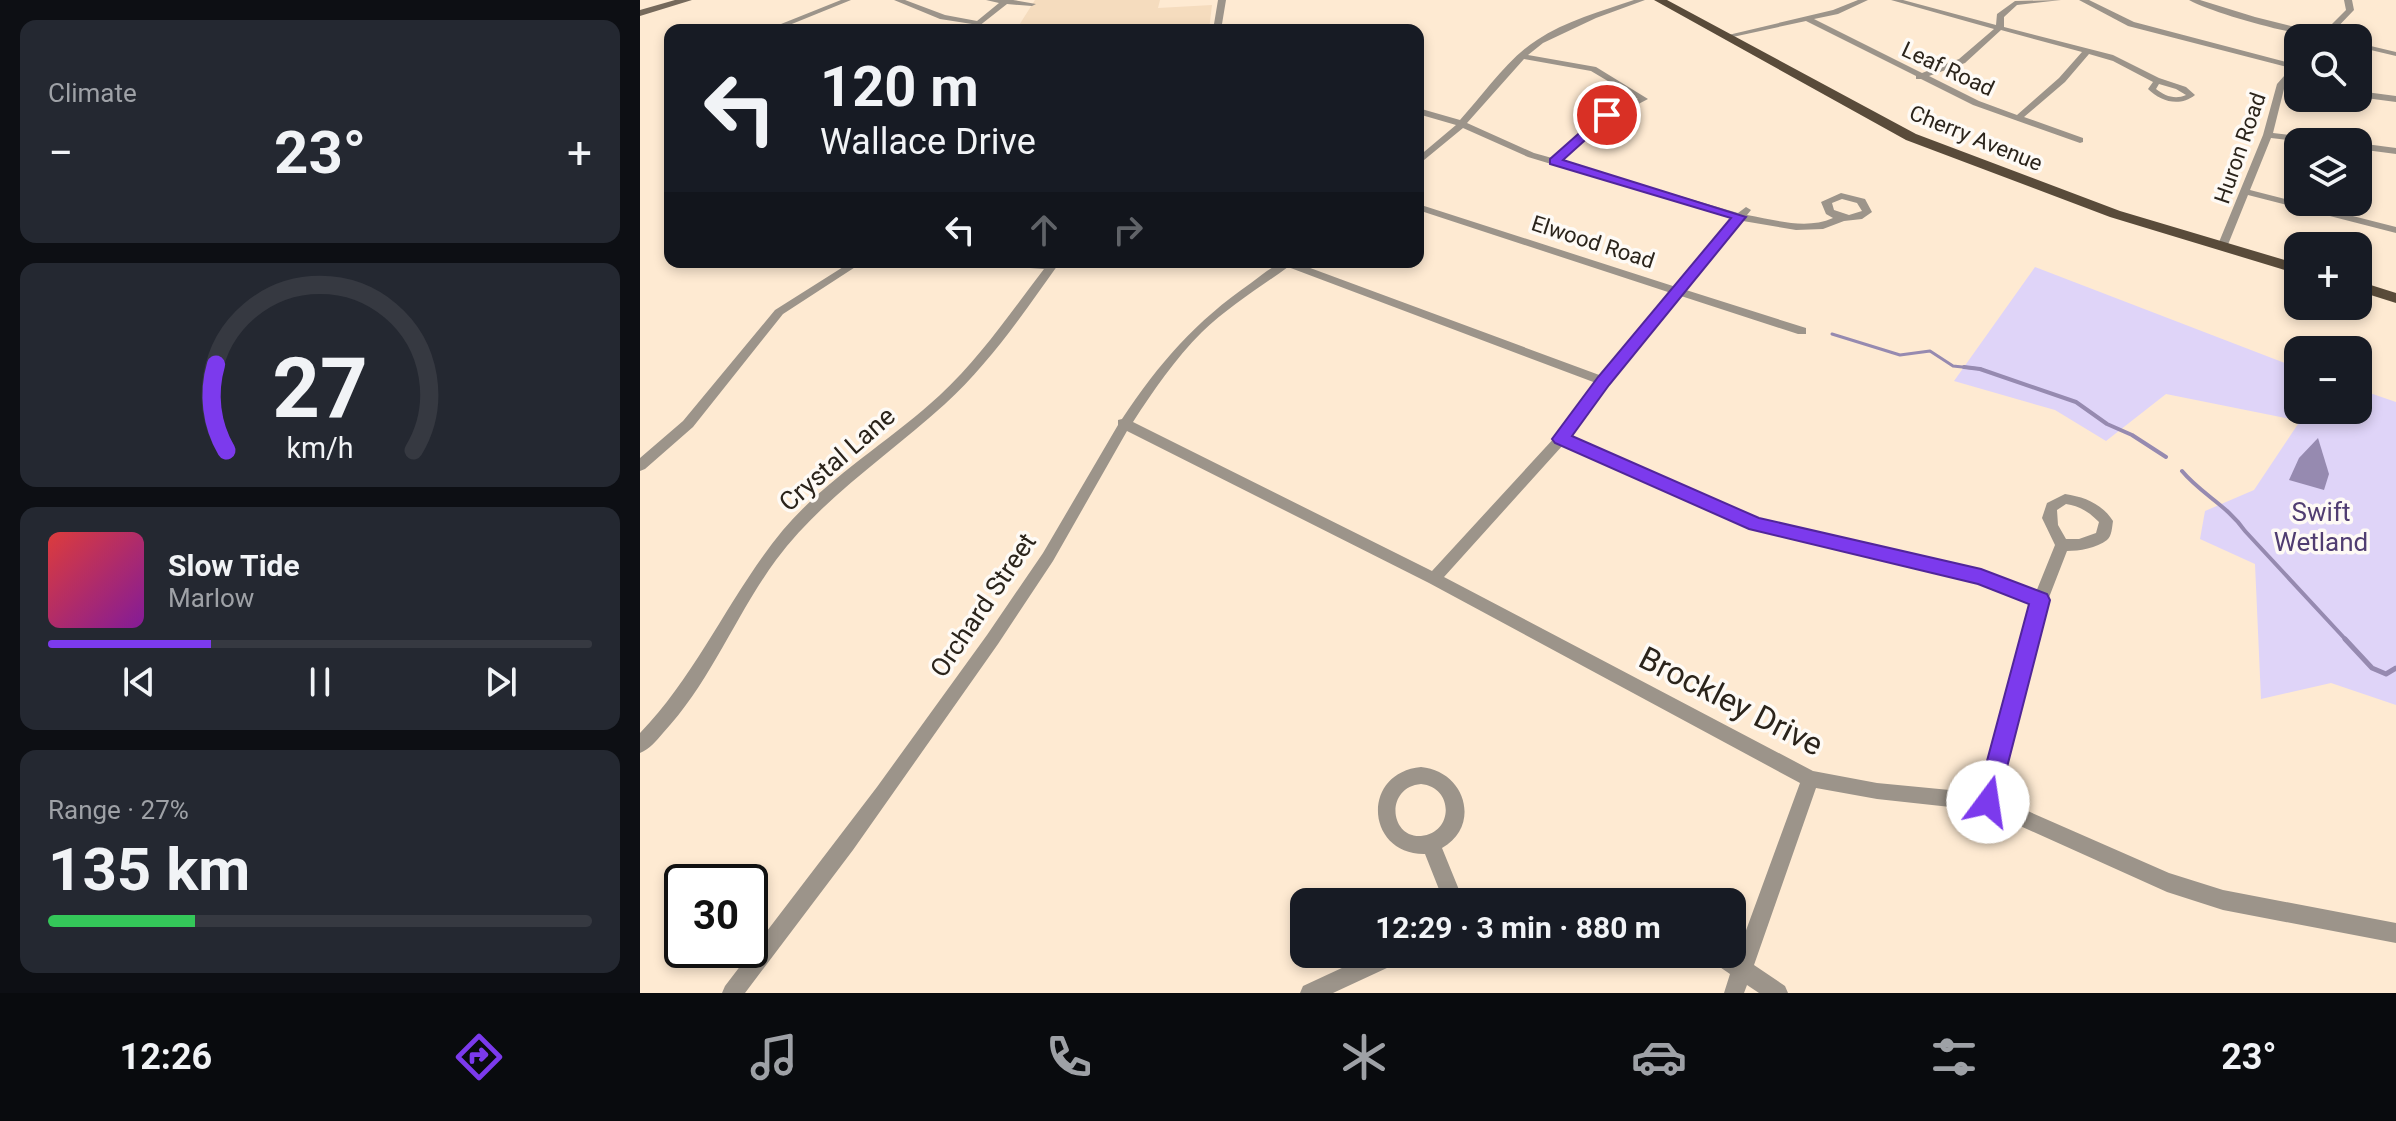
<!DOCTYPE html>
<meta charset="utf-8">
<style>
body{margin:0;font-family:Roboto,sans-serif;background:#242831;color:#f1f3f6;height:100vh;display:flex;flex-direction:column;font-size:30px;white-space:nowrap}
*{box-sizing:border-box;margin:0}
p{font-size:26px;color:#9ea1a6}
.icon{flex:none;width:44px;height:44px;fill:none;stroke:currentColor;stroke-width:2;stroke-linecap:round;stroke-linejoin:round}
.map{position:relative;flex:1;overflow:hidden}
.panel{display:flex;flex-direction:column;gap:20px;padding:20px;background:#0d0f14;width:640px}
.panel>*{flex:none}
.top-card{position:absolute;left:24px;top:24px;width:760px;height:244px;border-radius:16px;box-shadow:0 4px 12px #0003;background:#171b24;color:#f1f3f6;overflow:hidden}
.buttons{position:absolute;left:1644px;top:24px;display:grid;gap:16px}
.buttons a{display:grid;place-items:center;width:88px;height:88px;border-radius:16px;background:#171b24;box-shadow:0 4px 12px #0003;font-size:40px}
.speed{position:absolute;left:24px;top:864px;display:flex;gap:16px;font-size:40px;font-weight:700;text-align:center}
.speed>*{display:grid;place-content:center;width:104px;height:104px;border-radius:50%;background:#171b24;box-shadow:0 4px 12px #0003;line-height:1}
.speed .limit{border:4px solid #111;border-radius:12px;background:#fff;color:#111}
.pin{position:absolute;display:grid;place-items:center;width:68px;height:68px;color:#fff;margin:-34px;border:4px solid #fff;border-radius:50%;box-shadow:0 2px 8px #0007}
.me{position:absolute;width:88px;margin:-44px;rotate:14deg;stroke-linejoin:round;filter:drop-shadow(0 0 6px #0008)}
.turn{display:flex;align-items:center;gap:28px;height:168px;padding:0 24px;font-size:36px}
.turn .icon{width:104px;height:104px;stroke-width:2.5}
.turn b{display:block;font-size:56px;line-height:68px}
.lanes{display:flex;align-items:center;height:76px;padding:0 24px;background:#0003;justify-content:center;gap:40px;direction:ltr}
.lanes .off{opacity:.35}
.big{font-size:60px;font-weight:700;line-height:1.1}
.panel .tile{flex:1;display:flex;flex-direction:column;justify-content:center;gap:12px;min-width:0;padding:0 28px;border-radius:16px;background:#242831}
.panel .dial{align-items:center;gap:0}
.dial svg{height:208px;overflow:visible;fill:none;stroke:#363941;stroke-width:7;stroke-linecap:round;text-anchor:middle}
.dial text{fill:#f1f3f6;stroke:none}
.song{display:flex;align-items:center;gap:24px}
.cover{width:96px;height:96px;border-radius:12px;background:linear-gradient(135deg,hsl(0 70% 55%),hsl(290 70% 35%))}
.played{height:8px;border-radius:4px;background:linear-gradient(90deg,#7c3aed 30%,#363941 30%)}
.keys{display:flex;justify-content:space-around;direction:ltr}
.heat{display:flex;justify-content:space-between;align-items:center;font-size:44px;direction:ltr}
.charge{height:12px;border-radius:6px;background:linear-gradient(90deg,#34c759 27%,#363941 0)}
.trip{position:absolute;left:650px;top:888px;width:456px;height:80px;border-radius:16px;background:#171b24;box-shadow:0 4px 12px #0003;font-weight:700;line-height:80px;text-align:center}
.tab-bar{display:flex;height:128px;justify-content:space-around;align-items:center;background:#090b0e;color:#9ea1a6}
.tab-bar .icon{width:56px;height:56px}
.tab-bar .selected{color:#7c3aed}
.tab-bar b{font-size:36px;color:#f1f3f6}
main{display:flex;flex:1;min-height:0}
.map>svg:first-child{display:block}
.built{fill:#f5dcbe}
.green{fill:#dfd4f8}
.water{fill:#968ab0}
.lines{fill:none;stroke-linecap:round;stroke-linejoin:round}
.stream-far2{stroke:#968ab0;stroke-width:3}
.stream-far1{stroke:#968ab0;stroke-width:4}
.stream{stroke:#968ab0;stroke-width:5}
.minor{fill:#9c948a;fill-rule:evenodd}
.secondary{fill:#75695b;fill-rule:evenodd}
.primary{fill:#594b3a;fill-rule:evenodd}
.route{fill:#7c3aed;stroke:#51269a;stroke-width:2}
.labels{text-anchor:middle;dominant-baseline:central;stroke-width:7;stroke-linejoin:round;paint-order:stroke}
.far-street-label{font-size:22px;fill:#2b241b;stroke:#fefaf5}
.street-label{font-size:26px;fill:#2b241b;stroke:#fefaf5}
.park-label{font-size:26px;fill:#503d71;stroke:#fefaf5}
.near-street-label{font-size:32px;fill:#2b241b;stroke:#fefaf5}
</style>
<main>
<section class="panel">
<div class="tile"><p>Climate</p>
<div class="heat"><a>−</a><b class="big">23°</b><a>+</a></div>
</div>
<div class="tile dial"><svg viewBox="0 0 100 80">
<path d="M14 69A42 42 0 1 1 86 69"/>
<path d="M14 69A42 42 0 0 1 10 36" stroke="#7c3aed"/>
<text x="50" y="56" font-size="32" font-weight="700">27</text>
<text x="50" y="72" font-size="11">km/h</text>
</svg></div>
<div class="tile">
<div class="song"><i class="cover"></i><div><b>Slow Tide</b><p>Marlow</p></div></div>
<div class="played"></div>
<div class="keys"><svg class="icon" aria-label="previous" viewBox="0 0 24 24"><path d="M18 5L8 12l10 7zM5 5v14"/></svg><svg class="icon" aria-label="pause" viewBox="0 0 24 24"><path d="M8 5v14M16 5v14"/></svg><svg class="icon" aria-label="next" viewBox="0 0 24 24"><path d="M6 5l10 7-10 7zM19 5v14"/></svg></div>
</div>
<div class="tile"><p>Range · 27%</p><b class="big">135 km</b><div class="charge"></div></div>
</section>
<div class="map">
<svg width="1756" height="993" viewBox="0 0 1756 993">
<rect width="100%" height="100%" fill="#feead2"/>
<path class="built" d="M395,0H520L518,8L572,5L569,30H376Z"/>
<path class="green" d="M1395,267L1658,368V410H1718V389L1756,402V705L1691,683L1621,699L1615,564L1560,539L1565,511L1614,490L1660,421L1526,394L1466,441L1415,410L1314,381Z"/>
<path class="water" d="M1678,438L1689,474L1684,490L1649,480L1659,458Z"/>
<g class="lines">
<path class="stream-far2" d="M1192,334L1260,355L1290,351L1313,366L1341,369"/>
<path class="stream-far1" d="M1324,367L1340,369L1436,402L1467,424L1492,435L1526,457
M1542,471C1561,494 1588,506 1605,531L1707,641"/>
<path class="stream" d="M1705,639L1732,668L1746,674L1756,668"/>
<path class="minor" d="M201,0H211L137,30H126Z
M254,0H265L305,15L337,21L359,3L346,0H373L396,4L392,6L367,4L334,30H328L332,24L300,19Z
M578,0H586L581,30H573Z
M994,0H1005L956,18L903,43L888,55L956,67L1008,99L958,125L921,161L1098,213L1106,207L1111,210L1107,215C1136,220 1166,230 1193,218L1186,214L1181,202L1201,193L1225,199L1232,212L1222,219L1204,221L1183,229L1156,230L1103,221L1046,290L1166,328V334H1158L1041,296L968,384L929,437L1118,519L1341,571L1396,592L1415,545L1402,518L1407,503L1425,494C1445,497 1462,504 1473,521C1472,527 1472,536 1467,540C1457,548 1439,551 1427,551L1408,600L1358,798L1529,873L1583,890L1756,923V943L1583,910L1527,892L1347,811L1237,799L1176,788L1114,965L1145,986L1148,993H1119L1107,985L1104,993H1084L1090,974L1071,961L1068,954H1092V951L1097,955L1160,783L789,583L487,431L413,561L358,644L213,850L105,993H82L85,986L237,787L347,635L403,553L478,425V420L482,419C519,363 556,321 611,283C626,272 635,262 654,262L962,376L1031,293L778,210V204L1036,287L1093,219L888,157L823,128L778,165V157L816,125L778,114V108L820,120C843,95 868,58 897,40C925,21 962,11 994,0ZM884,59L951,71L998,99L952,121L912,158L894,153L827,123ZM1202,199L1217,203L1222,211L1209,215L1194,210L1192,203ZM648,267L956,383L916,436L792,571L493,422C513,391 535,359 562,332C588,307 619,288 648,267ZM923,445L1110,528L1339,582L1391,603L1341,793L1237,783L1173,771L804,577ZM1426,504C1440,506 1449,512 1459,522L1456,533L1439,539H1426L1418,525L1417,510Z
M1218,0H1228L1198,14L1174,19L1282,73L1319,59L1354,29L1251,0H1263L1356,25L1357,14L1375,1L1421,0L1377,5L1364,17V27L1473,55L1519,78L1546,87L1555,95C1540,107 1521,102 1508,89L1513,82L1473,61L1449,54L1425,82L1384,117L1443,138V142L1440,143L1333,105L1281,79H1276V76L1166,21L1088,38L1084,36L1193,10ZM1361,30L1442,52L1419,78L1377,115L1339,101L1289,76L1325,63ZM1519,84L1536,89L1546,95C1535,100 1525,96 1516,89Z
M1439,0H1449L1494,22L1654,64L1658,63V70L1645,85L1633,133L1687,139L1692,142H1664L1631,138L1610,190L1756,227V233L1608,195L1587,247L1582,250L1578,249L1577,247L1623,135L1637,84L1651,68L1488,26Z
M1549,0H1560L1615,17L1682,34L1706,10L1704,0H1712L1714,10L1689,36L1693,38C1663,38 1577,15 1549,0Z
M1718,43L1756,52V56L1718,47Z
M1718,91L1756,96V102L1718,97Z
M1718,143L1756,148V154L1718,149Z
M211,262H223L143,314L53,427L5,469L0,471V458L43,421L135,310Z
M342,262H420C385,311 350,363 305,404C248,456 183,497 136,560C95,616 70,683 23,733C16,741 10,749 0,753V733C58,673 90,594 143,530C188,477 249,442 300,395C340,358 371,312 404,269L347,265Z
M781,767C825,771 842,825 802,848L824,902H804L785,854C726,855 720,773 781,767ZM781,784C814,787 814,833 781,836C749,838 745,787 781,784Z
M893,892H955L962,895L965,902H883L886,895Z
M732,954H765L762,961L693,993H660L663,986Z"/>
<path class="secondary" d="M35,0H52L0,16V10Z"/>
<path class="primary" d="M1014,0H1027L1276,134L1480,211L1658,264V274L1470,217L1266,140Z
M1718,281L1756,293V303L1718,291Z"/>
</g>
<path class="route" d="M963,112L973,115L923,160L1106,217L969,385L932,436L1119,518L1341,569L1407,594L1410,600L1356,810L1348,813L1339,810L1336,802L1389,604L1338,584L1109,529L915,443L912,439L958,377L1091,218L910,164V159Z"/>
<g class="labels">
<g class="far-street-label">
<text transform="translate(1308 69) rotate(25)">Leaf Road</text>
<text transform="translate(1336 138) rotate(22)">Cherry Avenue</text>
<text transform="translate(1600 148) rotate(-71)">Huron Road</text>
<text transform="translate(953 242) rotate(18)">Elwood Road</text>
</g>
<g class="street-label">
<text transform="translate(197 459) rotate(-41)">Crystal Lane</text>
<text transform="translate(343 605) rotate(-56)">Orchard Street</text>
</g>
<g class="park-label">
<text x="1681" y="512">Swift<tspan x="1681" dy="30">Wetland</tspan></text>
</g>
<g class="near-street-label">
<text transform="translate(1091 701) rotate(27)">Brockley Drive</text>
</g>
</g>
</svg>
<div class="buttons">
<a><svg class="icon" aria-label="search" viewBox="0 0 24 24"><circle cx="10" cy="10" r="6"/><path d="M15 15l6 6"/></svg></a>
<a><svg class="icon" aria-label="layers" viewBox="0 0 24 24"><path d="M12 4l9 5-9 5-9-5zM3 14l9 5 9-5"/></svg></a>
<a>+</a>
<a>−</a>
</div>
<div class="speed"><div class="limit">30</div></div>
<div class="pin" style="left:967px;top:115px;background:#d93025"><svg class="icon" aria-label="arrive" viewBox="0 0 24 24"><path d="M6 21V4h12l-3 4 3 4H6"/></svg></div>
<svg class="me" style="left:1348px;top:802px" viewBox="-20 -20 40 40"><circle r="19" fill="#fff"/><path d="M0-13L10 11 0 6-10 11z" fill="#7c3aed"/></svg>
<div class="trip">12:29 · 3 min · 880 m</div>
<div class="top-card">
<div class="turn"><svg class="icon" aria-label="left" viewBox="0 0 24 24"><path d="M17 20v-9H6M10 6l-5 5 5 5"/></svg><div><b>120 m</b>Wallace Drive</div></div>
<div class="lanes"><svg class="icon" aria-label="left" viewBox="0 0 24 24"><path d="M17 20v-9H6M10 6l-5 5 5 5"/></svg><svg class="icon off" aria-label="ahead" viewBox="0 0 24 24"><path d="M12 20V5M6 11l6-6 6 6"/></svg><svg class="icon off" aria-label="right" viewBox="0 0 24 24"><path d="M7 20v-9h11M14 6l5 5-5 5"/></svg></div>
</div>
</div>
</main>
<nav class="tab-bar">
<b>12:26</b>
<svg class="icon selected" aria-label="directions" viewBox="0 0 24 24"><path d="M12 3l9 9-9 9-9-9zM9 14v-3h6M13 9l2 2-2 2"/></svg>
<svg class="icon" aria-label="music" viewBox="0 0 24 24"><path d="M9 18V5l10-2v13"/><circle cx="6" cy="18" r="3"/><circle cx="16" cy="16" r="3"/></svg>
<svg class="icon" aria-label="phone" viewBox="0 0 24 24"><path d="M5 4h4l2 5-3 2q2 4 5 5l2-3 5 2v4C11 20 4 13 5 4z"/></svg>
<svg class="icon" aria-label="climate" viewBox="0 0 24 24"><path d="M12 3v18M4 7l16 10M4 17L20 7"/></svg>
<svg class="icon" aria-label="car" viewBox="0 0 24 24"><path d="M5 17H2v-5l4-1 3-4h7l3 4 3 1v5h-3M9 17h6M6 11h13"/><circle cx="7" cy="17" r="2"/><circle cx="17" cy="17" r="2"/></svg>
<svg class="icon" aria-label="filters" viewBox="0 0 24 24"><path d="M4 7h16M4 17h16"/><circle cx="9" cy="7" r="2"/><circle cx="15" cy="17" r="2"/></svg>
<b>23°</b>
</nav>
